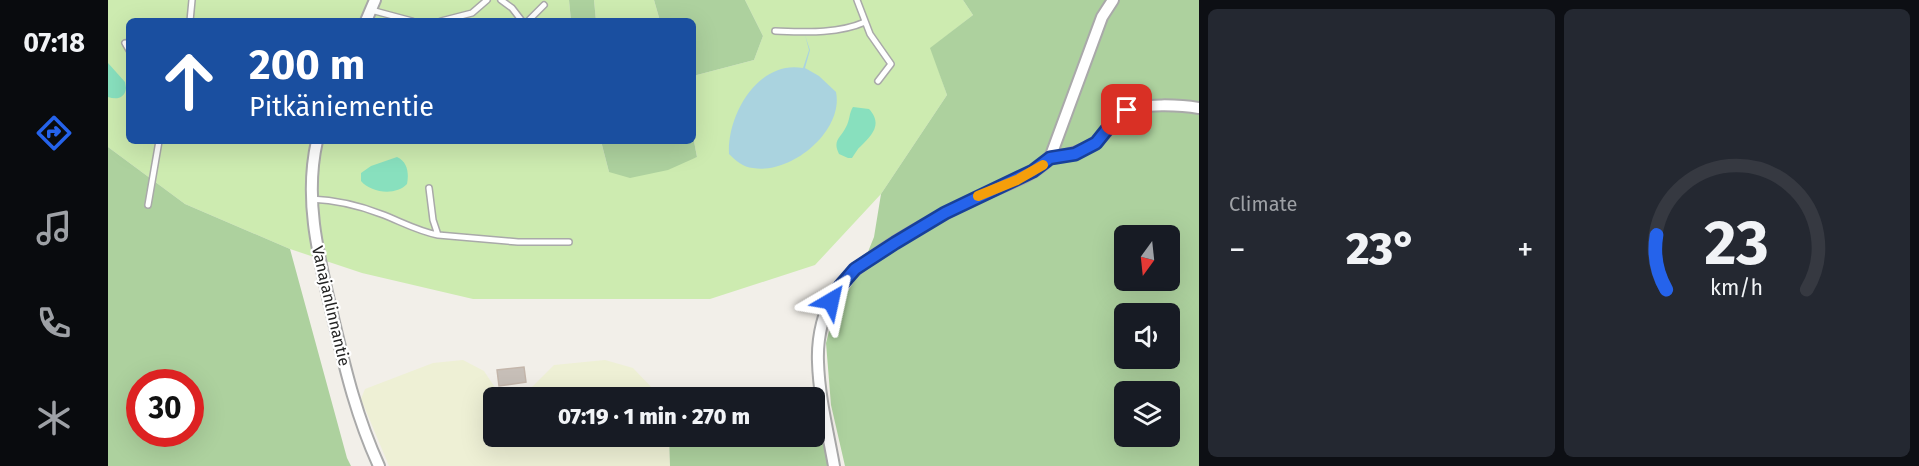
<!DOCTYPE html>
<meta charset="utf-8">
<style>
body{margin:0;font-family:"Fira Sans",sans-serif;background:#242831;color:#f1f3f6;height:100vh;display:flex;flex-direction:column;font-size:22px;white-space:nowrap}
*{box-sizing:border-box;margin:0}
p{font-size:20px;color:#9ea1a6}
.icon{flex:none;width:33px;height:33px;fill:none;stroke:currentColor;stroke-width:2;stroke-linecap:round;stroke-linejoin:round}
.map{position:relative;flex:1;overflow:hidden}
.panel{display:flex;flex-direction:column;gap:9px;padding:9px;background:#0d0f14;width:720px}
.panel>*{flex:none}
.top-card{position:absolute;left:18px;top:18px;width:570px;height:126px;border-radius:9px;box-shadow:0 6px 24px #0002;background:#1a4fa0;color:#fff;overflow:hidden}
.needle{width:39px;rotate:195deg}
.tools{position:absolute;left:1006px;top:225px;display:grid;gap:12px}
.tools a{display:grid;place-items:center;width:66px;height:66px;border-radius:9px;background:#171b24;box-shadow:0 6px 24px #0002;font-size:30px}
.speed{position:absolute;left:18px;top:369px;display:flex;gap:12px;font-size:30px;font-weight:700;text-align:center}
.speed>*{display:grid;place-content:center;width:78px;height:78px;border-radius:50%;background:#171b24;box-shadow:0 6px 24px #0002;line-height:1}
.speed .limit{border:9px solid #d22;background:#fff;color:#111}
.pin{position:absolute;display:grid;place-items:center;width:51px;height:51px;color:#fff;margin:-26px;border-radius:12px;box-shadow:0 3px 9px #0006}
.me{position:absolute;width:66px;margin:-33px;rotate:36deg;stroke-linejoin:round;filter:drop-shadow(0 0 4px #0008)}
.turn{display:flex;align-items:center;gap:21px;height:126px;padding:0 24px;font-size:27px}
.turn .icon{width:78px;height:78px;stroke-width:2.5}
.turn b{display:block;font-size:42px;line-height:51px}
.big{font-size:45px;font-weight:800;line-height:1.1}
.panel .tile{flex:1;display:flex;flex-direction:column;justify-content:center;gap:9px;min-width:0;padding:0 21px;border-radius:9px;background:#242831}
.panel .dial{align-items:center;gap:0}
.dial svg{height:156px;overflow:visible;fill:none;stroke:#363941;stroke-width:7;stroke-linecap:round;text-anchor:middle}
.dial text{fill:#f1f3f6;stroke:none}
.heat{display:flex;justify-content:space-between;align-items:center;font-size:33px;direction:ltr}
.panel .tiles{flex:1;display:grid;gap:9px;grid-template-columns:repeat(2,1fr)}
.trip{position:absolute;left:375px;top:387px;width:342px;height:60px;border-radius:9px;background:#171b24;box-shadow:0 6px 24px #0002;font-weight:800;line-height:60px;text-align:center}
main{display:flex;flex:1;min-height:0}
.tab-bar{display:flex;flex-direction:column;width:108px;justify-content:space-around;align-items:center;background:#090b0e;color:#9ea1a6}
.tab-bar .icon{width:42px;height:42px}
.tab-bar .active{color:#2563eb}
.tab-bar b{font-size:27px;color:#f1f3f6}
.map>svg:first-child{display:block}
.farmland{fill:#eef0d5}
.grass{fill:#cdebb0}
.forest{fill:#add19e;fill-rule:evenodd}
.pitch{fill:#88e0be}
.water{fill:#aad3df}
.building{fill:#c7bfb8;stroke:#c4b6ab;stroke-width:1.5}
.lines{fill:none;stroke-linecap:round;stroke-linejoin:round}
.service-casing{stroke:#a9a9a9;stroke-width:8}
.minor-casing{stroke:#a9a9a9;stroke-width:14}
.service{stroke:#fff;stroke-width:5}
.minor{stroke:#fff;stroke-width:10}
.route-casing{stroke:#184099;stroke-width:15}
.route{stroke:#2563eb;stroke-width:10}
.slow{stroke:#f59e0b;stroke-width:10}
.labels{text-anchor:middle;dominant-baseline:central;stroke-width:4.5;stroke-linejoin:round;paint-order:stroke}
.street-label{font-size:16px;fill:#222;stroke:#fff}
</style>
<main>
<nav class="tab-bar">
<b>07:18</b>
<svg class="icon active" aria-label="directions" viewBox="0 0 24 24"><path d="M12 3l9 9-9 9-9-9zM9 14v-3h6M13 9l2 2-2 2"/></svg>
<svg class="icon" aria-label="music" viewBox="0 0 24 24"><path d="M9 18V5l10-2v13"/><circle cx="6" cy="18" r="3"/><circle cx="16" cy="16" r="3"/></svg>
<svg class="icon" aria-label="phone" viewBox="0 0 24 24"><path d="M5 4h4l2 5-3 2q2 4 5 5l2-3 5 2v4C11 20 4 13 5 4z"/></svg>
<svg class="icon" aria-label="climate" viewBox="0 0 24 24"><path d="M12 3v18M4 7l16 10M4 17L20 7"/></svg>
</nav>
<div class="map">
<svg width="1091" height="466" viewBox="0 0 1091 466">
<rect width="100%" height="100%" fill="#f2efe9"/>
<path class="farmland" d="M355,360L376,371L390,392L400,397L386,398V436L561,437L562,466H281L253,399L257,389L325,363Z
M497,360L525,368L549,393L551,397H406L425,386L446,365Z"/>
<path class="grass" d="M0,0H461L463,21H21V141H493L501,172L589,157L585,136V76L646,60L655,36L637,0H855L865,15L823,48L839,95L773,194L707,265L602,299H365L254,273L182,249L77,204L0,147Z
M486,0H546L552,21H488Z"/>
<path class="forest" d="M461,0H486L488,21H463Z
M546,0H637L655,36L646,60L585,76V21H552Z
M855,0H1091V466H737L723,405L718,343L726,312L751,274L766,237L773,194L839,95L822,48L865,15ZM1017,236H1062V280H1017ZM1017,314H1062V358H1017ZM1017,392H1062V436H1017Z
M585,136L589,157L560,170L522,178L501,172L493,141H585Z
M0,147L77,204L182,249L239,458L243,466H0ZM32,382H82V434H32Z
M703,397H708L720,466H562L561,437L706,436V398Z"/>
<path class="pitch" d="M0,63L17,82L18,88C17,98 9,100 0,97Z
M745,107L761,109C775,124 764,135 753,146C749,149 747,154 744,158H740L731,154C724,140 733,138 738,127C742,120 741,113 745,107Z
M289,157C300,162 301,174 299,184C288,196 263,193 253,181V173L263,166Z"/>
<path class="water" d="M697,35L702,50L697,68L711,76L728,92C736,131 683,175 645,168C635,167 628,161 621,154C619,115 650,60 695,68L701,50Z"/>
<path class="building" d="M416,367L418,382L391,386L389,370Z"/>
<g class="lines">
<g class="service-casing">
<path id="service" d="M393,0L404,8L414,21
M749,0L762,34L783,64L770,81
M263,10L304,21
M82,21L84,0
M333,21L364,13L379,0
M420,21L436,5
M667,31C697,32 730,34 757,22
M17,43L21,50
M203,199C227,200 250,205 273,214C292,221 309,231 330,235L325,220L321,188
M40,205L51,141
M330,235L410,242H461"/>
</g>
<g class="minor-casing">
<path id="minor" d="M258,21L267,0
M209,141C195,202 212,262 226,322C238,372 249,418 271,466
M942,158C964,154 984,150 999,131C1005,124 1009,116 1018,111C1033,103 1074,105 1091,108
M726,466C720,432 711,397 710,362C709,338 715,308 730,288C756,254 827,218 866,199C890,186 924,179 942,158L994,17L1005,0"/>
</g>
<use href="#service" class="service"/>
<use href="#minor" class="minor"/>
</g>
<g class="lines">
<g class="route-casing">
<path id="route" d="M723,301L729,290L747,269L787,243L837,213L925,171L942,158L967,154L988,143L1008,118L1019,110"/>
</g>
<use href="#route" class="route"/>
<path class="slow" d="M870,196L909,180L935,165"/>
</g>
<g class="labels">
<g class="street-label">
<text transform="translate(223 306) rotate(77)">Vanajanlinnantie</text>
</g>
</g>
</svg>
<div class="tools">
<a><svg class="needle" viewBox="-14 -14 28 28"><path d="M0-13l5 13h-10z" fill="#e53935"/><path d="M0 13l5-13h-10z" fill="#9ea1a6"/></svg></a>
<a><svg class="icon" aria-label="sound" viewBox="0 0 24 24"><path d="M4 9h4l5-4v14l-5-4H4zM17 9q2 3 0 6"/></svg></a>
<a><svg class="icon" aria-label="layers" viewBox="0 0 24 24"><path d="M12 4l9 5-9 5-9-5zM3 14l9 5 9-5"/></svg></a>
</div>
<div class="speed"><div class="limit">30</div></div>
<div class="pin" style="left:1019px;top:110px;background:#d93025"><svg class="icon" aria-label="arrive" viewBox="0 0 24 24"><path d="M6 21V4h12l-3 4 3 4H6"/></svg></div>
<svg class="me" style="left:723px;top:301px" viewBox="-20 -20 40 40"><path d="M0-17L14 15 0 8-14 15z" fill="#2563eb" stroke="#fff" stroke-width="4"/></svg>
<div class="trip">07:19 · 1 min · 270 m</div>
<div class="top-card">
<div class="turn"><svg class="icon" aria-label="ahead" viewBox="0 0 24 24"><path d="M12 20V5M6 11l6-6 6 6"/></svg><div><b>200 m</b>Pitkäniementie</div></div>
</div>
</div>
<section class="panel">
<div class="tiles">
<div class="tile"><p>Climate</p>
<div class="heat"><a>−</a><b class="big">23°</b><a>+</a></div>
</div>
<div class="tile dial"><svg viewBox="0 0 100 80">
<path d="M14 69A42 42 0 1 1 86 69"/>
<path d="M14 69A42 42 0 0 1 9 41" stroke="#2563eb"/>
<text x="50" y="56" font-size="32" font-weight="700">23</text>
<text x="50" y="72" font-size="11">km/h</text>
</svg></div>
</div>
</section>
</main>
